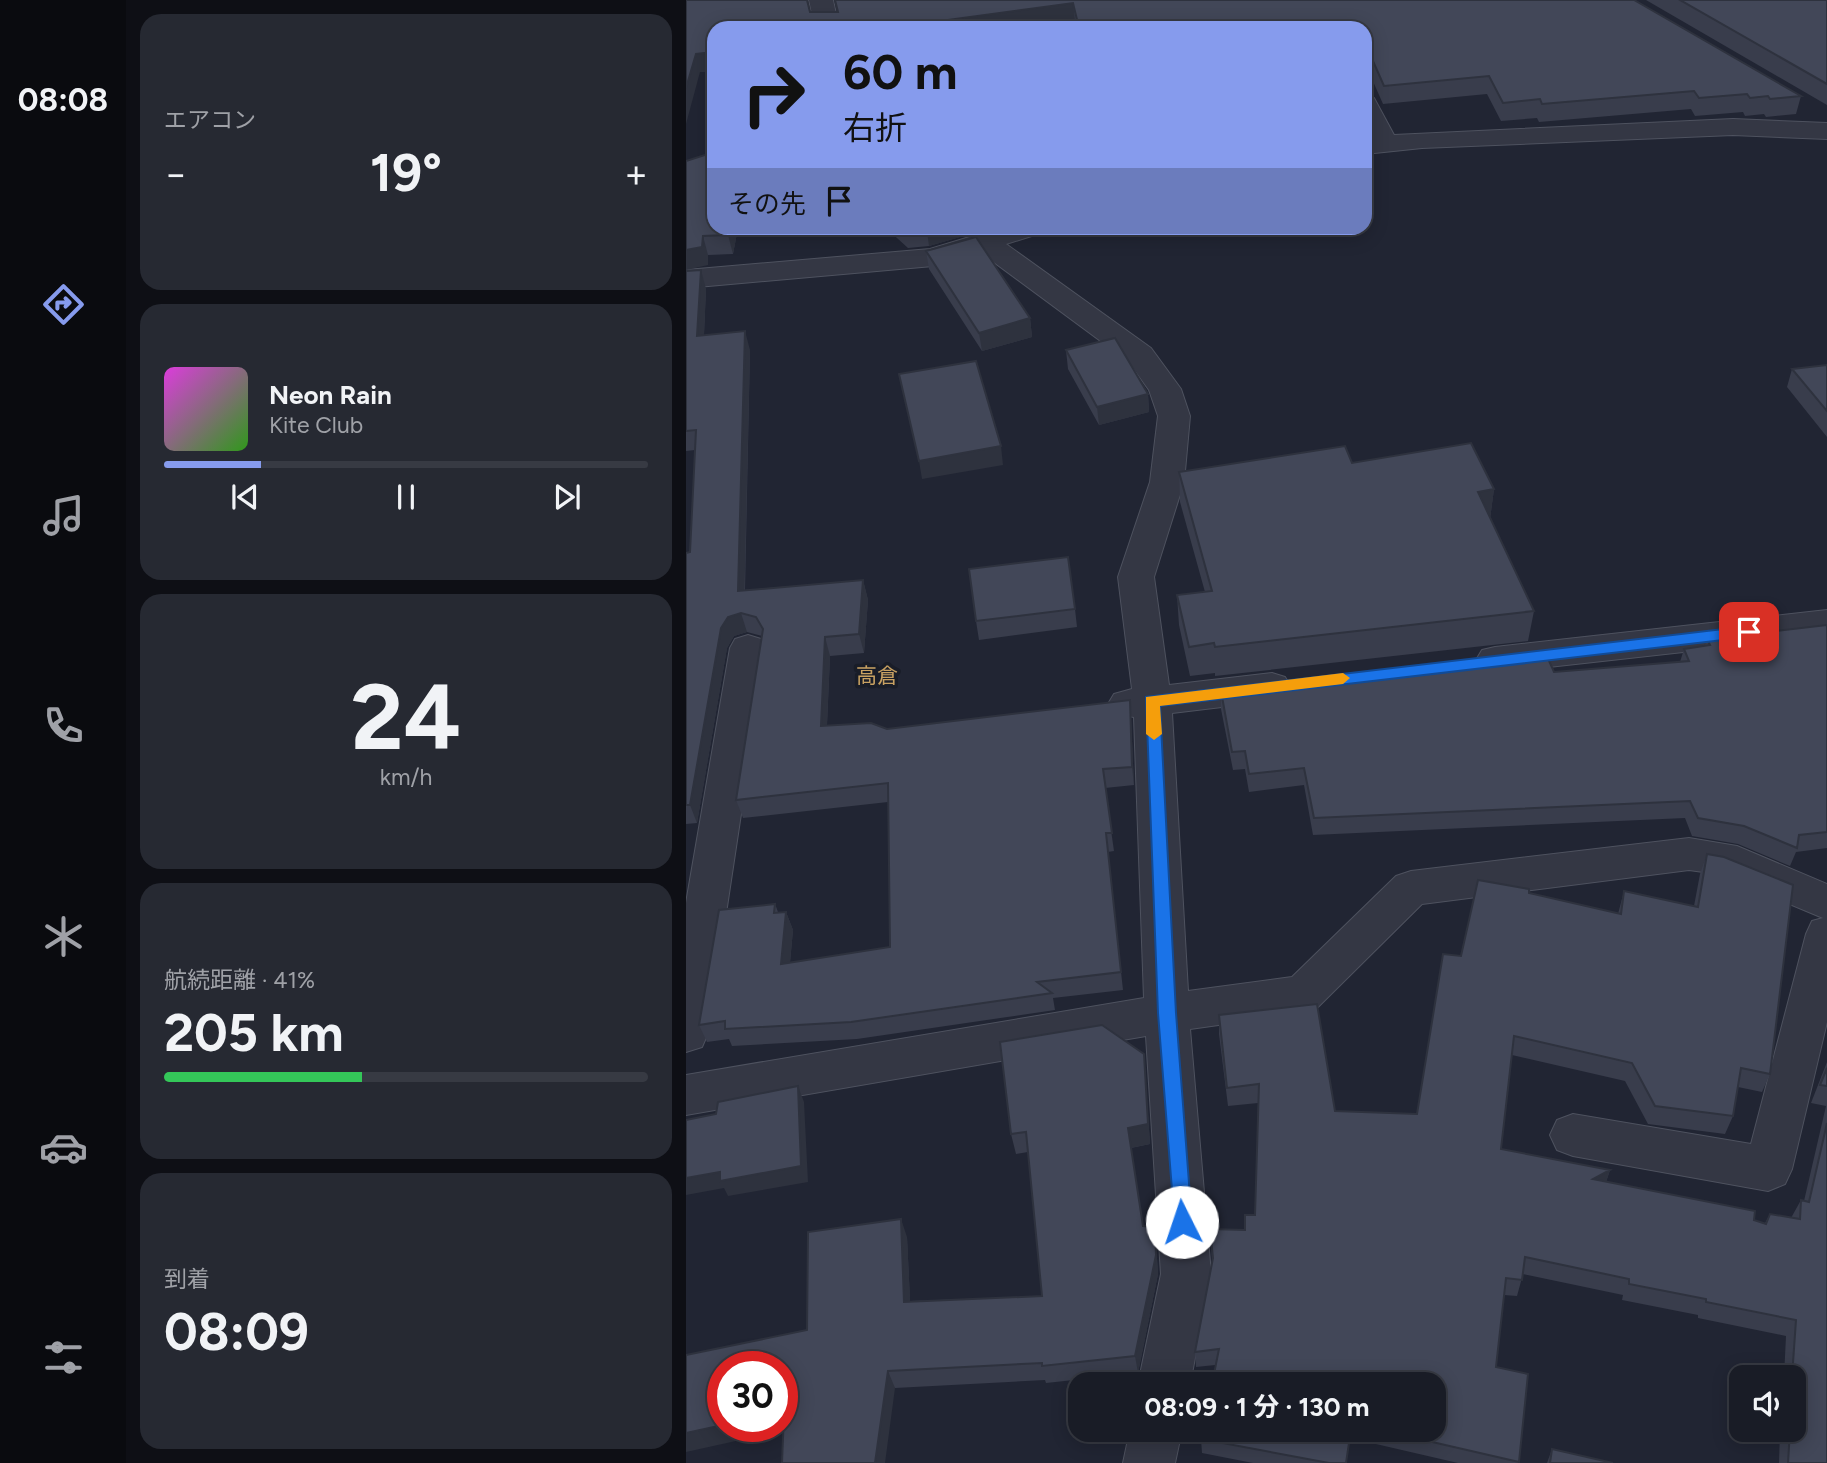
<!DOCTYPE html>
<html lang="ja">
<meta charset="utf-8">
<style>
body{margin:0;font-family:Figtree,"Noto Sans JP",sans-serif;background:#262932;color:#f1f3f6;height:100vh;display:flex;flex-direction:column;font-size:26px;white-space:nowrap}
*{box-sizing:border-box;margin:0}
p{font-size:23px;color:#9fa1a7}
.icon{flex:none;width:38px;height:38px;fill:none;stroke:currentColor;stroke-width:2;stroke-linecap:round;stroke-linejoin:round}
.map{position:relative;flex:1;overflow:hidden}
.panel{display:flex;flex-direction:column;gap:14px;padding:14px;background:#0e0f15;width:560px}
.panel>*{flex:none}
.guide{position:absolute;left:21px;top:21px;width:665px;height:214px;border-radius:21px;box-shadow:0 4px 18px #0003,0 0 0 2px #373a43;background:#869bed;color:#111;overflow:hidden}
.controls{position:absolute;left:1043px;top:1365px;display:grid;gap:14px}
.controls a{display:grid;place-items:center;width:77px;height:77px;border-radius:14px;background:#191c26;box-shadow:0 4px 18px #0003,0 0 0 2px #373a43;font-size:35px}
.speed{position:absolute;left:21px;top:1351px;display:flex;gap:14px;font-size:35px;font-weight:700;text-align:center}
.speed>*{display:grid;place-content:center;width:91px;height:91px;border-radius:50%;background:#191c26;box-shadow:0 4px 18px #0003,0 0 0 2px #373a43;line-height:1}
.speed .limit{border:10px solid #d22;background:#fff;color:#111}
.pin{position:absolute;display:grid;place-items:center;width:60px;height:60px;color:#fff;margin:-30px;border-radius:14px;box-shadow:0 4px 10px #0006}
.me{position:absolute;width:77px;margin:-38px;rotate:356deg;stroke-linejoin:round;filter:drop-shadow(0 0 5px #0008)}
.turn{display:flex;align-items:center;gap:24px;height:147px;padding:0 21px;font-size:32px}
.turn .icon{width:91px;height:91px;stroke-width:2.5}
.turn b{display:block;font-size:49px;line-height:60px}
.then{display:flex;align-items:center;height:66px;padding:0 21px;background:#0003;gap:14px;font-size:26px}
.big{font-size:52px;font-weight:700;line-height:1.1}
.panel .widget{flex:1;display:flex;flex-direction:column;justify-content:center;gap:10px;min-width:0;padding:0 24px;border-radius:21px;background:#262932}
.panel .dial{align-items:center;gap:0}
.dial b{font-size:91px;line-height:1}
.song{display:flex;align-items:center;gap:21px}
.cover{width:84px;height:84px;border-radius:10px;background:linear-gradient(135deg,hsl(300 70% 55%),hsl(110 70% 35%))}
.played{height:7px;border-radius:4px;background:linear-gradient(90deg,#869bed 20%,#373a43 20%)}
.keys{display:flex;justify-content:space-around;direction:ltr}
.heat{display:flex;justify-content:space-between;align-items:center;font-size:38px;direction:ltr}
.charge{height:10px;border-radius:5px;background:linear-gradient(90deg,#34c759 41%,#373a43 0)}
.trip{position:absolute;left:382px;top:1372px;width:378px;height:70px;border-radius:21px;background:#191c26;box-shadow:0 4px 18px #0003,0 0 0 2px #373a43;font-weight:700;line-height:70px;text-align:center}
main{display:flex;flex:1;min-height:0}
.menu{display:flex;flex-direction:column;width:126px;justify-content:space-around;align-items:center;background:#0a0b0f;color:#9fa1a7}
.menu .icon{width:49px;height:49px}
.menu .current{color:#869bed}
.menu b{font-size:32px;color:#f1f3f6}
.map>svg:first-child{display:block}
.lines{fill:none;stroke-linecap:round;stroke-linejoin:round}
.minor-casing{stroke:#4e525f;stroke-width:2}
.minor{fill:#343744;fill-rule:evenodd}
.wall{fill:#393d4c}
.shaded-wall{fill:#2e323e}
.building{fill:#424758;stroke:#2e323e;stroke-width:2}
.route{fill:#1a73e8;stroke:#114b97;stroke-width:2}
.slow{fill:#f59e0b}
.labels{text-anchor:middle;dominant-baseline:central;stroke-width:7;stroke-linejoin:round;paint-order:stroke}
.neighbourhood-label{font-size:21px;fill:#c8a162;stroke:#191d28}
</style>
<main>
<nav class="menu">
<b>08:08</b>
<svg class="icon current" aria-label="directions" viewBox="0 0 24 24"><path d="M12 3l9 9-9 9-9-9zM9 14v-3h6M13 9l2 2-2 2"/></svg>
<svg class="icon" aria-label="music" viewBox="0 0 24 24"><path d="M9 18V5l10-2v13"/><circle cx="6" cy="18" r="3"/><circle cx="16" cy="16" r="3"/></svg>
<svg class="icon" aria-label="phone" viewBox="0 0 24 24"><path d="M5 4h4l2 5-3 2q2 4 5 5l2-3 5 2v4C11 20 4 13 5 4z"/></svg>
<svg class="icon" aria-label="climate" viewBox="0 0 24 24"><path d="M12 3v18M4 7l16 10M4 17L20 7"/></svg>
<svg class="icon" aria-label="car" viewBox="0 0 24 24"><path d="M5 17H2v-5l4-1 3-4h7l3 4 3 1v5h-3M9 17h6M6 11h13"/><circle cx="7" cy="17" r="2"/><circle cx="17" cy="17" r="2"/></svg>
<svg class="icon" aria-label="filters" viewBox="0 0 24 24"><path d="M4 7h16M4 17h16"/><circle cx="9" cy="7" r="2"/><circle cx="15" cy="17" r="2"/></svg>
</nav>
<section class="panel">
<div class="widget"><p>エアコン</p>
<div class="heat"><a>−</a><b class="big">19°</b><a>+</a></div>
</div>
<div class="widget">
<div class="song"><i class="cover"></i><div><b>Neon Rain</b><p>Kite Club</p></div></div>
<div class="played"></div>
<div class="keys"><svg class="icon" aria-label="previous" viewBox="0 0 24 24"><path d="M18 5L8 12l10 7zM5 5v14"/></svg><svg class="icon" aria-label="pause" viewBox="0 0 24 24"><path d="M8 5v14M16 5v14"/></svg><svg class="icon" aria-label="next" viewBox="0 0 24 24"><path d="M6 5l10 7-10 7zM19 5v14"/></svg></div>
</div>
<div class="widget dial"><b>24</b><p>km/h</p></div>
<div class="widget"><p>航続距離 · 41%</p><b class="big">205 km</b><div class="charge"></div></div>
<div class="widget"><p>到着</p><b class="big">08:09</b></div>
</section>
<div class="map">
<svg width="1141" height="1463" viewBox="0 0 1141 1463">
<rect width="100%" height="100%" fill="#212533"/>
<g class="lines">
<g class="minor-casing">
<path id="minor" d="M123,0H147L153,28H129Z
M679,96L688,98L708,135L1047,119L1141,123V139L1047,135L736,148L679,154V138H682L679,131Z
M313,228H356L352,234L320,244L465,348L495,389L504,416L498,482L468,577L483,685L586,673L599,677L605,687L599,697L586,701L486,713L502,991L606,977L710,876L725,871L1003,838L1051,846L1141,884V1022L1106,1169L1099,1184L1082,1191L887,1156L871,1150L864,1135L871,1120L887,1114L1065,1144L1120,934L1126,921L1137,918L1032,874L1003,870L736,904L632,1007L617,1013L504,1029L525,1274L504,1384H452L475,1274L460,1036L0,1115V1075L458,998L448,717L428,714L422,704L428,694L446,689L432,577L464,482L472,416L463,390L443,362L294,252L247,266L0,288V270L244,249Z
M1141,610V636L809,673L796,670L790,660L796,650L809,647Z
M62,635L75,639L80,648L22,1033L16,1047L0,1052V903L44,648L49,639Z
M444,1430H496L489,1463H437Z"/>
</g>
<use href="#minor" class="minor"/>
</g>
<path class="wall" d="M0,0L124,12H151L149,0H948L1115,96L1110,114L1080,117L1078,114L1059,116L1057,112L1009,116L1005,109L853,122L851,118L815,121L801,94L697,104L682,70H679V28H390L389,21L28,28V71L14,72Z
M960,0H1141V105Z
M0,161L28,228H52L47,254L22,255V265Z
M200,228H272L274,237L243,246L222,248Z
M240,251L344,318L346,337L296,351L243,269Z
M0,271L20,289L18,335L64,350L59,590L177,580L182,600L178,653L144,656L141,726L201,729L445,719L448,785L419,788L428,851L422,852L437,990L367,998L369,1010L171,1039L46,1046L43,1039L21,1042L13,1025L89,904L92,912H100L107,930L104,963L204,947L202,802L57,818L50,800L76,636L61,632L48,636L41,648L11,823L0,824V553L4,552L9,450L0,451Z
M380,350L462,394L463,412L413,425L382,369Z
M1141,365V437L1101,387L1106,369Z
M666,463L808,489L804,519L848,611L842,641L529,676V673L504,676L493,625L491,595L519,592L494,502L493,472Z
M389,609L391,627L293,640L290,621Z
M1141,626V848L1110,852L1104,866L1052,844L1006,836L999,818L627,835L618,785L563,792L559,769L547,770L535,709V691L868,672L994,662L998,649L1019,646L1021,639Z
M1021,854L1084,1074L1076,1092L1052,1087L1047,1116L1039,1134L962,1124L939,1081L826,1055L815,1149L924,1170L920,1182L1079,1223L1084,1214L1105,1218L1115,1200L1118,1201L1140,1106L1125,1103L1141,1062V1463H1093L1094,1430H1108V1377H1098L1100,1336L1012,1318V1315L936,1300L937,1295L837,1274L831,1296L818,1295L810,1367L842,1374L832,1463H772L664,1438L660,1463H567L516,1453L515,1439L517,1430H747L529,1365L510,1367L509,1352L526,1260L524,1229L559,1230L569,1215L572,1103L542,1106L533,1034V1015L649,1111L731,1114L775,956L843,893L932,914L938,891L1008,906L1014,874Z
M458,1054L464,1144L445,1148L457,1226L469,1227L472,1274L452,1373L360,1383L359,1380L209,1388L121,1330L221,1237L224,1301L356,1296L342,1152L330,1154L325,1134Z
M866,1449L927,1463H861Z"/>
<path class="shaded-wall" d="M387,3L389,21L336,28H203Z
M28,52V71L14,72L0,124V88L10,54Z
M44,228H52L47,254L42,235Z
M253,228H272L274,237L243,246L241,231Z
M17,236L22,255V265L0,270V250Z
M15,270L20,289L17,355L11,336Z
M344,318L346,337L296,351L293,333Z
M59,331L64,350L58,610L52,591Z
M462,394L463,412L413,425L411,407Z
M315,446L317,465L236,479L233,461Z
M808,489L804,519L792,492Z
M177,580L182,600L178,653L173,634Z
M55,613L61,632L48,636L41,648L11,823L4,805L35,628L42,617Z
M139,637L144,656L140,745L135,726Z
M444,700L445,719L448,785L446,767Z
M100,912L107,930L102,982L95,964Z
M458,1054L464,1144L444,1148L442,1128Z
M112,1086L118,1102L122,1182L42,1196L38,1188L0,1195V1178Z
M924,1170L918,1188L907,1179Z
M215,1219L221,1237L225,1319L218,1302Z
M469,1227L472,1274L452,1373L449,1356Z
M202,1371L209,1388L199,1463H189Z
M96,1412H98L108,1428L0,1452V1433L37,1425V1426H96Z"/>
<path class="building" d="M0,0H121L124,12H152L149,0H948L1115,96L1084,99L1082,96L1064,98L1061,94L1013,98L1008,91L856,104L854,99L817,103L803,76L698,86L683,52H679V28H393L387,3L203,28H28V52L10,54L0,88Z
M994,0H1141V84Z
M28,152V228H44L42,235L17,236L16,247L0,250V161Z
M213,228H253L241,231L219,233Z
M290,237L344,318L293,333L240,251Z
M15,270L11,336L59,331L52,591L177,580L173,634L139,637L135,726L185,723L201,729L444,700L446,767L417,769L426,833H420L435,972L351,982L366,993L165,1022L39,1029V1021L13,1025L33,910L89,904L88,913L100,912L95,964L204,947L202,783L50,800L77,629L70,617L55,613L42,617L35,628L4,805H0V553L4,552L10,430L0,431V271Z
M429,338L462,394L411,407L380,350Z
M290,361L315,446L233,461L213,374Z
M1141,365V411L1106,369Z
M785,443L808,489L792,492L848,611L529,647L528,643L503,647L491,595L526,591L493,472L659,446L666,463Z
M382,557L389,609L290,621L283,569Z
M1141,625V832L1113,835L1111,848L1058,826L1012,818L1004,801L628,818L618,768L563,774L559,751L546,752L535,691L860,654L868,672L1003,661L998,649L1024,645L1021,639Z
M1021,854L1038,857L1107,885L1084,1074L1055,1068L1047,1116L969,1106L946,1063L828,1036L815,1149L924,1170L907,1179L1069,1211L1068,1220L1080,1224L1084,1214L1114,1219L1115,1200L1123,1202L1141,1123V1463H1102L1104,1430H1108V1377H1106L1110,1320L1020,1302V1299L943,1284V1279L839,1257L836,1280L820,1278L810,1367L842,1374L833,1462L694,1430H747V1384H526L533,1349L509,1352L527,1258L524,1229L559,1230V1215H569L573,1084L541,1088L533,1015L631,1004L649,1111L731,1114L757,954L775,956L792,880L843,889V893L935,914L938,891L1012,907Z
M416,1025L458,1054L462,1124L442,1128L457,1226L469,1227L470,1255L449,1356L356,1366V1363L202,1371L189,1463H96L98,1412H96V1367H37V1425L0,1433V1355L121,1330L122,1232L215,1219L218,1302L356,1296L340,1132L325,1134L314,1042Z
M1141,1068V1086L1134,1085Z
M112,1086L115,1166L34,1181V1172L0,1178V1120L30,1114L32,1102Z
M517,1430H665L660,1463H643L515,1439Z
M866,1449L927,1463H864Z"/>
<path class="route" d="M1063,626L1071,632L1063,637L474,706L490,1013L506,1222L503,1228L496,1231L489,1228L472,1013L460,697Z"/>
<path class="slow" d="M657,673L664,678L657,684L474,706L476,734L468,740L460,734V697Z"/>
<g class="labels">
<g class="neighbourhood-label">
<text x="191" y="675">高倉</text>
</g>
</g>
</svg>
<div class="controls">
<a><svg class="icon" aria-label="sound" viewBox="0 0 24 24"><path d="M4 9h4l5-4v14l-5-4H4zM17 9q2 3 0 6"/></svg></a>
</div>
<div class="speed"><div class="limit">30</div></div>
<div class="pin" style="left:1063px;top:632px;background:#d93025"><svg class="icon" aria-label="arrive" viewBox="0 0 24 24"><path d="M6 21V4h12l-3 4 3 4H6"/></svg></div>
<svg class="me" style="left:496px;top:1222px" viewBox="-20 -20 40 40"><circle r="19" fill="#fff"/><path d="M0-13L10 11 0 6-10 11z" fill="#1a73e8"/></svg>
<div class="trip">08:09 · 1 分 · 130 m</div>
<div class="guide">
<div class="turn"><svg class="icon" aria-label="right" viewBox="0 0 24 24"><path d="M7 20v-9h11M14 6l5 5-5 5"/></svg><div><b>60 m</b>右折</div></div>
<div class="then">その先<svg class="icon" aria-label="arrive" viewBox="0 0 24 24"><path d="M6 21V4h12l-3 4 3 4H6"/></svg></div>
</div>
</div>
</main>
